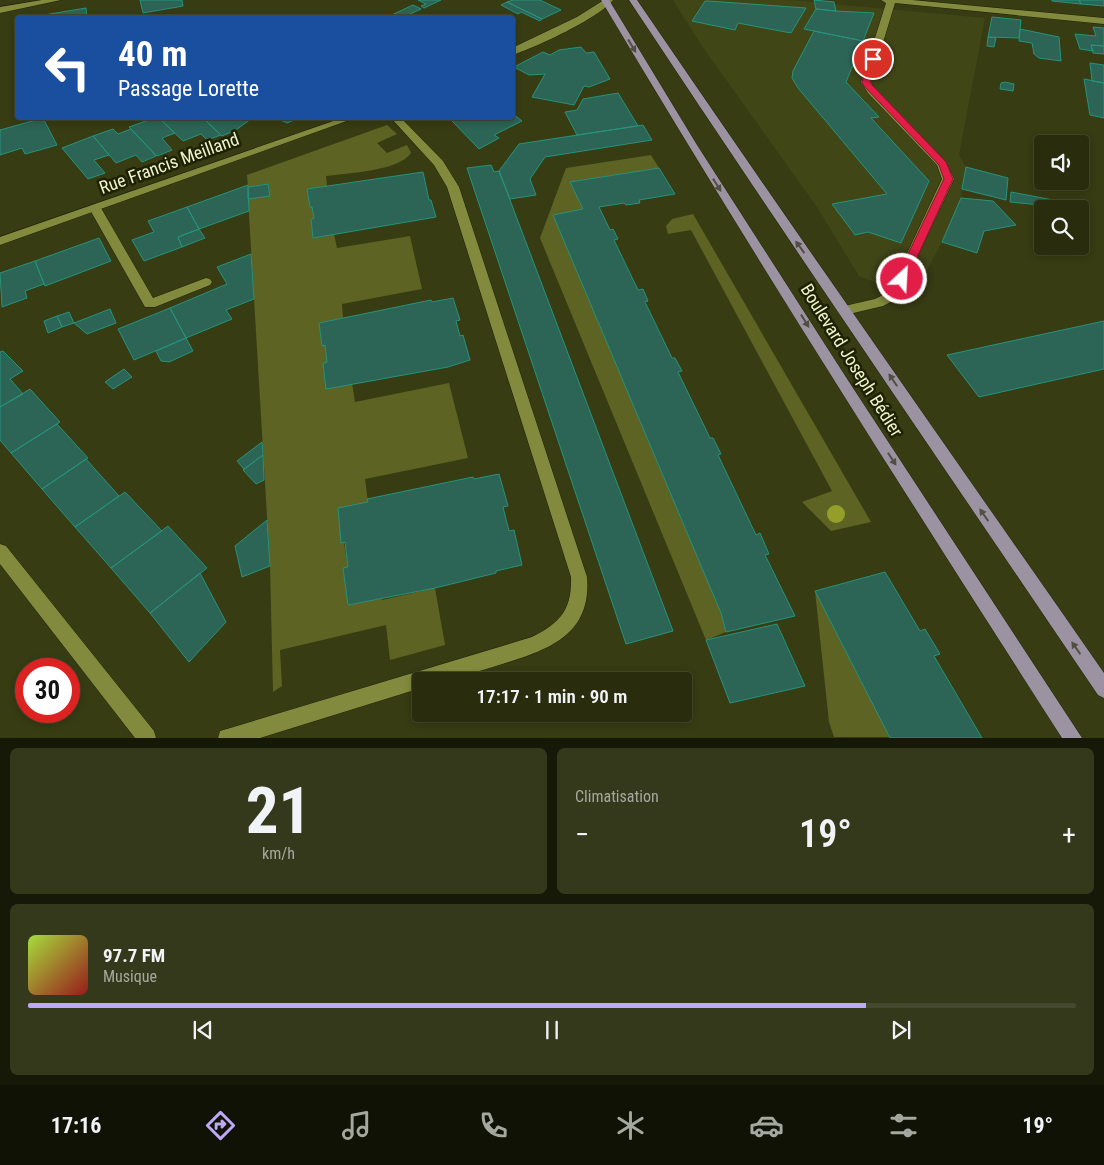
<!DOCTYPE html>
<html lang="fr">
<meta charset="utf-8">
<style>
body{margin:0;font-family:"Roboto Condensed",sans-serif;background:#35391c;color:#f1f3f6;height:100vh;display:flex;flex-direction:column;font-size:19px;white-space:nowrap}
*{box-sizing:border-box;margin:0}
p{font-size:16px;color:#a5a89e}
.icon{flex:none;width:28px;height:28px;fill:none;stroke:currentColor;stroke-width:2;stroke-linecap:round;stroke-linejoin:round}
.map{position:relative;height:738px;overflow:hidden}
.side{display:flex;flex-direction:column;gap:10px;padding:10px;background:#171908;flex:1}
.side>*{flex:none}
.guide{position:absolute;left:15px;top:15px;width:500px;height:105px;border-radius:5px;box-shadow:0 2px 8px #0003,0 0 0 1px #45492e;background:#1a4fa0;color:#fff;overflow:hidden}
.buttons{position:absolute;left:1034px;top:135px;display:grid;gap:10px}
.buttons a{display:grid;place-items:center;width:55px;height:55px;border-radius:5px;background:#292d0e;box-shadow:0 2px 8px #0003,0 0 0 1px #45492e;font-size:25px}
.speed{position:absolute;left:15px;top:658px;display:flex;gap:10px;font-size:25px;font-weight:700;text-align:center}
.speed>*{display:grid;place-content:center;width:65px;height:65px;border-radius:50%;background:#292d0e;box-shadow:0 2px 8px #0003,0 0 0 1px #45492e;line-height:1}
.speed .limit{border:8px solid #d22;background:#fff;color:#111}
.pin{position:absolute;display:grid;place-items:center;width:42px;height:42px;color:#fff;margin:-21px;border:2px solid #fff;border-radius:50%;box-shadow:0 1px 5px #0007}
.me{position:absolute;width:55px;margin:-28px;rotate:25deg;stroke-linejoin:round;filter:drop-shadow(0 0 4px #0008)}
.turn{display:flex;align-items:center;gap:18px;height:105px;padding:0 20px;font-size:22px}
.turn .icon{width:65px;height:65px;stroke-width:2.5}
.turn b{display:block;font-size:35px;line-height:42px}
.big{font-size:38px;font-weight:600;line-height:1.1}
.side .card{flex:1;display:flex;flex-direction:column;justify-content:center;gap:8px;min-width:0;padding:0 18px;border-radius:8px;background:#35391c}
.side .dial{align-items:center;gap:0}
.dial b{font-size:65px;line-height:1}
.song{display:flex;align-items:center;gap:15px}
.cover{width:60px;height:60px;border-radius:8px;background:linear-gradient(135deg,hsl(80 70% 55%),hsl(0 70% 35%))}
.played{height:5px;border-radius:2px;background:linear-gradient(90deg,#bcaaf6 80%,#45492e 80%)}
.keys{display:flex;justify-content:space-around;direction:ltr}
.heat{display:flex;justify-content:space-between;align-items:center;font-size:28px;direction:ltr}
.side .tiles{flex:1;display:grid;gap:10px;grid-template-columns:1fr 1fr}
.card:last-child{grid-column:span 2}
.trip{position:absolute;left:412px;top:672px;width:280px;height:50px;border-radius:5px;background:#292d0e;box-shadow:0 2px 8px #0003,0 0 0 1px #45492e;font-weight:600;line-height:50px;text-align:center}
.dock{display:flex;height:80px;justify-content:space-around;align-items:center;background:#101206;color:#a5a89e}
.dock .icon{width:35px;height:35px}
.dock .current{color:#bcaaf6}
.dock b{font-size:22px;color:#f1f3f6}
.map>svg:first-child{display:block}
.built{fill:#414617}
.green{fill:#5c6323}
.building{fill:#2c6456;stroke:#26937c}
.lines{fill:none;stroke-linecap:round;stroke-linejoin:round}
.service-casing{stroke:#1f2209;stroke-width:1}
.minor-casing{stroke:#1f2209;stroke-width:1}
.primary-casing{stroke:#1f2209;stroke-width:1}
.service{fill:#828b3d;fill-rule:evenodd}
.minor{fill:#828b3d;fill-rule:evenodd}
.primary{fill:#9b92a2;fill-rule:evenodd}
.tree{fill:#949f2a}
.oneway{fill:#514f42}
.route{fill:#e11d48;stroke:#92132f}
.labels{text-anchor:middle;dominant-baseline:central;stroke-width:5;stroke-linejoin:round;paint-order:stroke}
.street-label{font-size:18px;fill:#edf4cd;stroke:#1f2202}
</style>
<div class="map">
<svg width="1104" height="738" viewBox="0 0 1104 738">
<rect width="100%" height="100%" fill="#373c13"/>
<path class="built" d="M673,0H789L985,18L959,155L966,167L961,198L942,242L913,297L859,276L817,207L702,46Z"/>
<path class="green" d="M387,125L397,134L377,143L387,153L407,145L411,153C399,171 348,173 326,176L327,186L307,189L310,207H312L314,218L311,219L313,238L334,234L337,248L410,236L422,289L342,304L343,318L319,323L322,345H325L327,362L323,363L326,388L352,383L355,402L449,383L468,458L365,479L368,502L338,508L348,567L343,568L348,605L381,598L382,600L435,588L445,645L390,660L386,625L280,650L282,686L273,692L270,566L248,199L270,195L268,184L248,187L247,175Z
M651,155L659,168L570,182L583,209L553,215L721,613L726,632L706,640L540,238L566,168Z
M693,214L871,522L831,531L802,502L832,491L691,230L668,234L666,226L672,219Z
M815,591L890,737H834L829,722Z"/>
<path class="building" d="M140,0H182L183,6L143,13Z
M418,0H441L424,8L421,6L426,4Z
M513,0H540L561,10L542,19L507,2Z
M814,0L834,2L836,11L816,9Z
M1052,0H1079L1081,4L1052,1Z
M1079,0H1104V6L1081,4Z
M705,1H708L806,8L791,33L738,23L735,30L692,21Z
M507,2L542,19L540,21L521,12L518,14L501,5Z
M413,5L421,9L402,18H385Z
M86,8L87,18H44V15Z
M816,9L836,11L874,13L863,41L804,29Z
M992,17L1021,20L1019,38L988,37Z
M1093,27L1104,28V46L1091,45L1093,51L1080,49L1075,34L1096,36Z
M1020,29L1059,37L1061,61L1039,58L1034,54L1032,43L1019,41Z
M814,31L863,41L846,82L879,117L871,118L929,181L901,243L868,232L855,235L832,204L887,194L798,88L792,78L793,71Z
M988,37L996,38L994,47L987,46Z
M1091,45L1104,46V54L1093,53Z
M581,47L586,53L594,52L610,79L589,87L584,86L574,105L532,97L545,74L529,75L514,67L543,52L550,55L559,50Z
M1090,63L1104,65V83L1092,81Z
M1084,79L1104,83V118L1090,115Z
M1005,82L1014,84L1013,91L1000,89L1001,83Z
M618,93L638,126L577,135L565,112L577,110L583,99Z
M512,113L522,121L494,135L499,138L479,149L452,121L458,118H512Z
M43,118L57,145L25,154L22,148L0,155V130Z
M154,118H159L175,133L162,138L172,150L157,156L129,127Z
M159,118H203L221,135L207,140L201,134L183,141Z
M203,118H248L251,119L236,130L222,136Z
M276,118H299L287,123Z
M643,125L652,140L545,157L530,179L536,195L510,199L499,171L519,144Z
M113,129L118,134L131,129L156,156L142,162L136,155L116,163L93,136Z
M93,136L109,155L94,160L105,173L88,179L62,148Z
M491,165L494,172L499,171L673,631L626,644L467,168Z
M966,167L1008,178L1006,200L962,189Z
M659,168L675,194L639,200L640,203L626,205L624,203L599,207L610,230L613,229L618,239L614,240L638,290L643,289L648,301L645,302L672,358H675L682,371L678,372L710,438H713L721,454L718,455L756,535L760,533L769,554L765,555L795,616L726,632L721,613L553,215L583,209L570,182Z
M423,172L429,200H431L436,217L313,238L311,219L314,218L312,207H310L307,189Z
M268,184L270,196L248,199V187Z
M248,185L249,211L199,229L187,207Z
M1011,192L1069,203V208L1010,202Z
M961,198L993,201L1016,225L984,231L977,253L942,242Z
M187,207L199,229L178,237L182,247L144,261L132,240L154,232L148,221Z
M199,229L205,238L182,247L178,237Z
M99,238L111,261L45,286L35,261Z
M251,254L254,299L226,310L232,319L186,338L170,308L227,284L217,267Z
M35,261L44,284L25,291L27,298L2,307L0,273Z
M453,298L460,320L456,321L460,336L463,335L470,360L448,367L326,389L323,363L327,362L325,345L322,346L319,323L431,300L432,302Z
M170,308L186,338L134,360L118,329Z
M110,309L116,323L87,334L74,323Z
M69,312L74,323L62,327L57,316Z
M57,316L62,327L48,333L44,321Z
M1104,321V369L979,397L947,355Z
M186,338L193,351L169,362L161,361L156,351Z
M3,351L23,371L10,379L23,394L0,407V352Z
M124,369L132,377L113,389L105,382Z
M30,389L60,422L11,453L0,440V407Z
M57,424L88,458L42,489L11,453Z
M262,442L263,455L244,469L237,461Z
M263,455L264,480L256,484L243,470Z
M86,459L119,496L75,527L42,489Z
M499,474L508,506L503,507L509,531L514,530L522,565L496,571V573L435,588L348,605L343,568L348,567L345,542L341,543L338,508L368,502L367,499L473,477L474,479Z
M125,492L162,531L111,568L75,527Z
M267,520L270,566L242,577L235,546Z
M168,526L207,568L150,613L111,568Z
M885,572L920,631L925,629L940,654L934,656L982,738H890L815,591Z
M200,573L226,622L189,662L150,613Z
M777,624L805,686L730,703L706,640Z"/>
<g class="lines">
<g class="service-casing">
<path id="service" d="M95,204L101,208L153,298L206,278L210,279L212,282L210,285L155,307H145L89,208Z"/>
</g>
<g class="minor-casing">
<path id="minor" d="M42,0H61L0,13V7Z
M604,0H613C599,18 535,48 512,55V48L577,17Z
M881,0H912L1104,18V24L895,3L871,82L875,90L946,162L954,179L898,298L883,306L845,315L839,310L840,307L875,299L889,292L942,179L937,165L868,93L861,82L886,3Z
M342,118H355L0,245V237Z
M391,118H401L443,161L459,187L587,577C592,638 544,651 496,666C469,674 450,681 421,681V688L260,738H218L220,731L227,729L532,637C560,623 572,610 571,577L447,187L434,165Z
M0,544L6,546L154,731L156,738H135L0,564Z"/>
</g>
<g class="primary-casing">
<path id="primary" d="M601,0H609L697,145L851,385L1082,738H1062C905,493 749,249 601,0Z
M629,0H637C791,226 948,449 1104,673V698L1098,695C941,463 783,233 629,0Z"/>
</g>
<use href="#service" class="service"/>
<use href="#minor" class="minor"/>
<use href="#primary" class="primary"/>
</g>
<circle class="tree" cx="836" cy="514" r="9"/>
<defs><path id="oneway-solid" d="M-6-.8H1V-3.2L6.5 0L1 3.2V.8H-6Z" transform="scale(1.25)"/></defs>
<g class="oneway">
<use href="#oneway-solid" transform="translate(632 46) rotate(59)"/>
<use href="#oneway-solid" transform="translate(717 185) rotate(58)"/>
<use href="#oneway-solid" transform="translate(800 247) rotate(-126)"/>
<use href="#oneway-solid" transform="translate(805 321) rotate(58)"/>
<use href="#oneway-solid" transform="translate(893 380) rotate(-124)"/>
<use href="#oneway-solid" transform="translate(892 459) rotate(57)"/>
<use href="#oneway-solid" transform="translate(984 515) rotate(-125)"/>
<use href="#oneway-solid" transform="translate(1076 648) rotate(-125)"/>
</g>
<path class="route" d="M873,57L877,59L870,82L872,85L946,162L953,179L907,279L902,282L896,279L944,179L939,165L864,86L862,82L869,59Z"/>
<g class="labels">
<g class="street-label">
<text transform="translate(169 163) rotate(-20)">Rue Francis Meilland</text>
<text transform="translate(852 360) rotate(58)">Boulevard Joseph Bédier</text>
</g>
</g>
</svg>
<div class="buttons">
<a><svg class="icon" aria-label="sound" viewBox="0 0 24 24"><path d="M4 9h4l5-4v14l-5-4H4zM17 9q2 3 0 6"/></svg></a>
<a><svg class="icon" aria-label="search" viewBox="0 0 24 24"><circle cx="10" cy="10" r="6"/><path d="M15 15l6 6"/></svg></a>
</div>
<div class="speed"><div class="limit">30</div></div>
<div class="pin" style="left:873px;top:59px;background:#d93025"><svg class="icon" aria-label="arrive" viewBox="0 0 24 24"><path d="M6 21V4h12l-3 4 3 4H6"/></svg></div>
<svg class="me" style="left:902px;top:279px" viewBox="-20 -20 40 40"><circle r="17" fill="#e11d48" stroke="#fff" stroke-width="3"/><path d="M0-11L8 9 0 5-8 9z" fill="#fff"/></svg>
<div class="trip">17:17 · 1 min · 90 m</div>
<div class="guide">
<div class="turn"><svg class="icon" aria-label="left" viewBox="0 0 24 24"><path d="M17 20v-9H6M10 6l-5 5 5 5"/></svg><div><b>40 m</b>Passage Lorette</div></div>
</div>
</div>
<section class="side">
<div class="tiles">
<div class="card dial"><b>21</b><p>km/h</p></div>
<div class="card"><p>Climatisation</p>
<div class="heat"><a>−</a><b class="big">19°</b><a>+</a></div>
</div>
<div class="card">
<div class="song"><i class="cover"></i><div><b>97.7 FM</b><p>Musique</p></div></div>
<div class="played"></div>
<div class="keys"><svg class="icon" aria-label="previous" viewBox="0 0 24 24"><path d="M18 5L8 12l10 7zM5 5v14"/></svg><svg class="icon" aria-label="pause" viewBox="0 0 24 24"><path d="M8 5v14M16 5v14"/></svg><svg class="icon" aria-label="next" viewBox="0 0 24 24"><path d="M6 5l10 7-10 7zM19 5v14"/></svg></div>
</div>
</div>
</section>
<nav class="dock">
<b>17:16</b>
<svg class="icon current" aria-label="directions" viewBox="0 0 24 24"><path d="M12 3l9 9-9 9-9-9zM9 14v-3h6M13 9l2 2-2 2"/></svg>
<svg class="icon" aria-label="music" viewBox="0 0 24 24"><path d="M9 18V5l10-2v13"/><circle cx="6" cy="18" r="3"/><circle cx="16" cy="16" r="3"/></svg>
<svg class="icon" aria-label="phone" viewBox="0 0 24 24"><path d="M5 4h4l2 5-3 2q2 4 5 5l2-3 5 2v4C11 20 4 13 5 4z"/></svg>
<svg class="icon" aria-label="climate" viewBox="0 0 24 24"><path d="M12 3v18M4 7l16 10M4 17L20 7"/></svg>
<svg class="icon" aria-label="car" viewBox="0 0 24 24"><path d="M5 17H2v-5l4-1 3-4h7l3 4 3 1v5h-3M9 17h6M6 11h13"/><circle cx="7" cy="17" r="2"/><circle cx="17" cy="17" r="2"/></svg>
<svg class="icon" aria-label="filters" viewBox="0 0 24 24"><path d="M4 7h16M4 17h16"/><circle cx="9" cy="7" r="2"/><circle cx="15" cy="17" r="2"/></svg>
<b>19°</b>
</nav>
